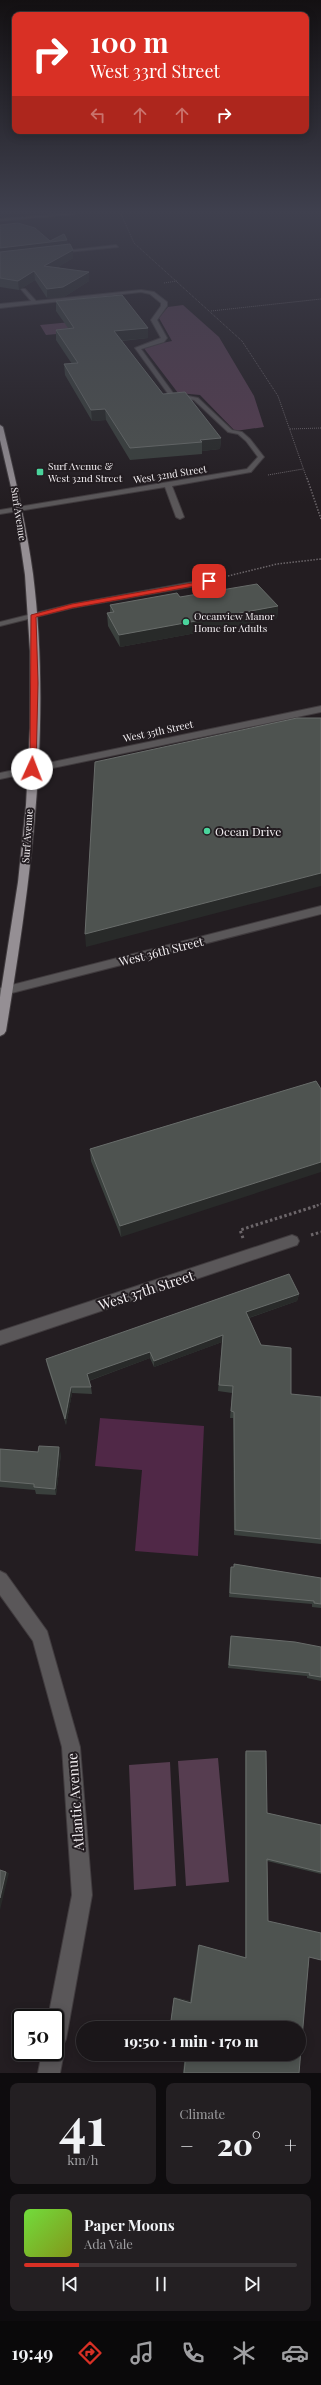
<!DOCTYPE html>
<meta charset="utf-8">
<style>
body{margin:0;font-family:"Playfair Display",serif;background:#231f22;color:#f1f3f6;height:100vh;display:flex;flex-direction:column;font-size:15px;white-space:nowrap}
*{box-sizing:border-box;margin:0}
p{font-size:13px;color:#9f9fa2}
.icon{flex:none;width:22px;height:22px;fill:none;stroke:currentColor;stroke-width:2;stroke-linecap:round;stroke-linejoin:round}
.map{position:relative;height:2073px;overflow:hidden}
.side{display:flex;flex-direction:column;gap:10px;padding:10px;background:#0e0c0e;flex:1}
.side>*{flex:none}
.hud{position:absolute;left:12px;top:12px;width:297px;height:122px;border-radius:8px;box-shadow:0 2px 10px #0003,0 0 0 1px #383538;background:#d93025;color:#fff;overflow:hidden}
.speed{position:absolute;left:12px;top:2009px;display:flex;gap:8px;font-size:20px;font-weight:700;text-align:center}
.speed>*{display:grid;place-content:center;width:52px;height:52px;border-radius:50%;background:#1a1619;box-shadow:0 2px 10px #0003,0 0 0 1px #383538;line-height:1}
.speed .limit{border:2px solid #111;border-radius:6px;background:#fff;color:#111}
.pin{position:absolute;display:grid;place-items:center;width:34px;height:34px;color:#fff;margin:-17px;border-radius:8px;box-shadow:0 2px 6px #0006}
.me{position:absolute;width:44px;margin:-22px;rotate:2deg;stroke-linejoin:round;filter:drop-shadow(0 0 3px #0008)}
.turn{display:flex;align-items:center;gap:14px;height:84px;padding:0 12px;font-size:18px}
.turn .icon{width:52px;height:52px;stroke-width:2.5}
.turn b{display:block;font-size:28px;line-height:34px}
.lanes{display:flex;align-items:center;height:38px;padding:0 12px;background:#0003;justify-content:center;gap:20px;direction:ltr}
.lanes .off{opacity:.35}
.big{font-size:30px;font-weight:800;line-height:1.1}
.side .tile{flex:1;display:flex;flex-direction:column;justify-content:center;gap:6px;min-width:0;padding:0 14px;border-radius:8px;background:#231f22}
.side .dial{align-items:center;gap:0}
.dial b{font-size:52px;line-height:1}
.song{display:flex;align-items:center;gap:12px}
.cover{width:48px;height:48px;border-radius:6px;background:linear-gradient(135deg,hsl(100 70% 55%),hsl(70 70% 35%))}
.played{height:4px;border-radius:2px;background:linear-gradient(90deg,#d93025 20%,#383538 20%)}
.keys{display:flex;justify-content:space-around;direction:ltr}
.heat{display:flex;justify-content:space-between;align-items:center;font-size:22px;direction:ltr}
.side .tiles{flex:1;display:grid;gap:10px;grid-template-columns:1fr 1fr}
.tile:last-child{grid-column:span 2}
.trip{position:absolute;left:76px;top:2021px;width:230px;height:40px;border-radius:20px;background:#1a1619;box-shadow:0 2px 10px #0003,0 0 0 1px #383538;font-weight:800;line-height:40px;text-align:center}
.menu{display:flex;height:64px;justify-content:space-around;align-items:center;background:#0a090a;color:#9f9fa2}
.menu .icon{width:28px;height:28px}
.menu .active{color:#d93025}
.menu b{font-size:18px;color:#f1f3f6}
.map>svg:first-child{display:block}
.green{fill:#563d50}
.water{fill:#502847}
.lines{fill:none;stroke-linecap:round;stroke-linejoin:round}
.minor-casing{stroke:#403b3e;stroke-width:2}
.major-casing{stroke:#403b3e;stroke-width:2}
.path-far3{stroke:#6c666a;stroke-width:1;stroke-dasharray:1 1;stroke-linecap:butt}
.path-far2{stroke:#6c666a;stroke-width:1.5;stroke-dasharray:1.5 1.5;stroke-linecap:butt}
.path-far1{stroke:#6c666a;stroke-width:2.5;stroke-dasharray:2 2;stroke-linecap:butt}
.path{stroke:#6c666a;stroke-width:3;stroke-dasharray:2.5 2.5;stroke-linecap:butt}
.minor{fill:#5a5759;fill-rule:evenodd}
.major{fill:#958f94;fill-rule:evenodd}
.wall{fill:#3a403d}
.shaded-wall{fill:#282a29}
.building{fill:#4e5350;stroke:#686c6a}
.route{fill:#d93025;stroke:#8d1f18}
.poi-dot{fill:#4ad49c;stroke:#231d21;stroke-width:1.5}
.labels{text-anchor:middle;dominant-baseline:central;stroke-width:4;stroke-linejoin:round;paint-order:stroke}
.far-poi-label{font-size:10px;fill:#f4f0f3;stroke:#231d21;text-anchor:start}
.far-street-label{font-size:10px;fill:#f4f0f3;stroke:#231d21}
.poi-label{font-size:12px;fill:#f4f0f3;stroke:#231d21;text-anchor:start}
.street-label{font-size:12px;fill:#f4f0f3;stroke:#231d21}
.near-street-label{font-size:14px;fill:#f4f0f3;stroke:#231d21}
</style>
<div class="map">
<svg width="321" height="2073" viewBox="0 0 321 2073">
<rect width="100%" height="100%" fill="#231d21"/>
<path class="green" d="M183,305L219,337L254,396L264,427L235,431L200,395L178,393L143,347L172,341L159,318L168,307Z
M92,320L99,330L46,335L40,325Z
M218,1758L229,1882L186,1886L178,1761Z
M170,1762L176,1886L134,1890L129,1765Z"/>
<path class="water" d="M100,1418L204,1426L198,1556L135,1551L142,1470L95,1466Z"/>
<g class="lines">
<g class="minor-casing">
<path id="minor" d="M64,214H75L0,221V219Z
M116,245L118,247L57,253L55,252Z
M21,289H25L36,301L141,290L154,292L167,302V306L157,320L167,338L164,342L141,349L173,393L198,398L232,430L242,432L250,439L264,457L263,458L251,472L172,486L184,517L180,519L176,517L165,487L0,514V510L247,469L258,457L246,441L238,434L228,432L194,400L169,395L135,348L161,338L151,320L161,306V303L150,294L141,292L0,308V304L31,301Z
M209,579L213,581L212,583L72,608L0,626V622L72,604Z
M321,706V712L0,779V773Z
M321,906V914L0,996V988Z
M292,1235L297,1237L299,1241L297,1245L0,1345V1331Z
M0,1571L6,1574L47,1631L80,1747L92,1895L66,2039L62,2047L64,2052L60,2073H38L42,2052H55V2018H48L72,1895L62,1747L33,1641L0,1595Z"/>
</g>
<g class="major-casing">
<path id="major" d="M0,425L3,427C15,476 26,524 33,574C52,726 31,881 6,1031L4,1034L0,1036V997L18,882L26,805L30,728V651L25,575L14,500L0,440Z"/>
</g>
<path class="path-far3" d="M121,214L134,243L242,341L278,396L307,479
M164,283L177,281
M211,311L321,299
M290,429L321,428
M268,475L303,469"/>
<path class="path-far2" d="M307,478L321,519
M228,576L277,564L321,559"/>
<path class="path-far1" d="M313,1207L321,1204"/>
<path class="path" d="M311,1235L321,1232
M243,1238L240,1230L316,1206"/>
<use href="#minor" class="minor"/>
<use href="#major" class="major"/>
</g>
<path class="wall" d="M0,225L50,241L67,240L68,245L73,250V258L58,267L89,281L64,297L47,298L35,280L19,290L0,287Z
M56,301L148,328V338L122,341L163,394L221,438L220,449L202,451V454L130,460L106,420L92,421L65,375L64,364H72L56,340V330L68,328L56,311Z
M180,597L278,606L277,618L120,647L108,626L107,613H110V605Z
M316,1081L121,1237L91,1161L90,1149Z
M299,1294L297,1301L249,1318L261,1345L291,1394L321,1397V1544L234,1535L233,1418H230L232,1393L218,1391L222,1342L154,1367L150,1358L89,1381L91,1387L92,1394L72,1393L66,1425L47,1365L46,1359Z
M0,1449L61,1454L56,1495L36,1494L35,1490L0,1487Z
M234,1564L321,1578V1608L312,1607V1604L229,1597L230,1571L231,1567H234Z
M231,1636L321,1647V1681L307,1678V1676L228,1668L230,1640Z
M246,1751L267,1813L321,1825V1874L267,1861L268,1921L309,1957L299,2073H183L185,2054H299V2028H170L174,1997L190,2001L198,1945L245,1957V1754Z"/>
<path class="shaded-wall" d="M67,240L68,249L0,257V248Z
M73,250V258L45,275L44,266Z
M34,271L35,280L19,290L18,281Z
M89,272V281L64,297L47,298V289Z
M148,328V338L115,341L114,331Z
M105,409L106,420L92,421L91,410Z
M221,438L220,449L202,451V442L200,440Z
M278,606L277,618L120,647L119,635Z
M321,873V886L86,947L85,934Z
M321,1162V1172L121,1237L120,1226Z
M299,1294L297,1301L245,1319L246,1312Z
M223,1335L222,1342L154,1367V1361Z
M150,1352V1358L88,1381L87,1374Z
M71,1387L72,1393L66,1425L65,1419Z
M59,1447L61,1454L56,1495L55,1489Z
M6,1872L9,1873L0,1910V1898Z
M174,1997L190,2001L191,2003L174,1998Z"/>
<path class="building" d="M18,223L35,228L50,241L64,234L67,240L0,248V225Z
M70,244L73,250L44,266L89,272L63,287L47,289L34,271L18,281L0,278V252Z
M122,295L148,328L114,331L163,394L185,392L221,438L200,440L202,442L130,448L105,409L91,410L64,364L78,363L56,330L74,328L56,301Z
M257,584L278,606L119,635L107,613L114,612L110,605L177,593L180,597Z
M297,718H321V873L85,934L95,762Z
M316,1081L321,1089V1162L120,1226L90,1149Z
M289,1274L299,1294L246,1312L261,1345L291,1348V1394L321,1397V1539L235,1530L234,1412L231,1411L233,1386L219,1385L223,1335L154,1361L150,1352L87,1374L91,1387H71L65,1419L46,1359Z
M39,1446L59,1447L55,1489L34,1487V1484L0,1481V1449L38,1452Z
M234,1564L321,1578V1604L314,1603V1601L230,1593L231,1567H234Z
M231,1636L295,1642L321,1647V1677L309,1675L310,1673L229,1665Z
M246,1751H266L267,1813L321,1825V1872L267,1859L268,1921L321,1933V1960L309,1957L299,2073H184L186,2054H299V2028H170L174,1998L191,2003L199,1945L246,1958Z
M0,1870L6,1872L0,1898Z"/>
<linearGradient id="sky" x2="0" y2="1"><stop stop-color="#131012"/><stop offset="0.42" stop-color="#3f404e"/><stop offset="1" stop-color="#3f404e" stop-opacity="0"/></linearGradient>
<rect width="321" height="504" fill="url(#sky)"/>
<path class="route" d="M209,580L211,583L72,608L36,617L38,683L36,769L30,770L31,615L72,604Z"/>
<g class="poi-dot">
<rect x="36" y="468" width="8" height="8" rx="2"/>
<circle cx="186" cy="622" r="4"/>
<circle cx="207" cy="831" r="4"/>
</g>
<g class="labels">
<g class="far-poi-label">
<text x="48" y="466">Surf Avenue &amp;<tspan x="48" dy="12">West 32nd Street</tspan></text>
<text x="194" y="616">Oceanview Manor<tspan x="194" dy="12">Home for Adults</tspan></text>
</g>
<g class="far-street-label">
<text transform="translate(170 474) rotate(-9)">West 32nd Street</text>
<text transform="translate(19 514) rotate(81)">Surf Avenue</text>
<text transform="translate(158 731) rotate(-12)">West 35th Street</text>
<text transform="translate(27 836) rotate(-86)">Surf Avenue</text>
</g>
<g class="poi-label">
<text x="215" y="831">Ocean Drive</text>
</g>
<g class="street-label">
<text transform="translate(161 951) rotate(-14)">West 36th Street</text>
</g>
<g class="near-street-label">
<text transform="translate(146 1290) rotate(-18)">West 37th Street</text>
<text transform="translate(75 1802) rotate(-94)">Atlantic Avenue</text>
</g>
</g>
</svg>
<div class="speed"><div class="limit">50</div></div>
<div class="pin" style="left:209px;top:581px;background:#d93025"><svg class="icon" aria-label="arrive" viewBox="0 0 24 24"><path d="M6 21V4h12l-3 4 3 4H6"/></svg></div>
<svg class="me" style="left:32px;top:769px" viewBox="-20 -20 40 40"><circle r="19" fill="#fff"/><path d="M0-13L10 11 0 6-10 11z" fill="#d93025"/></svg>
<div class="trip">19:50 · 1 min · 170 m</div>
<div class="hud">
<div class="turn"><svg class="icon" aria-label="right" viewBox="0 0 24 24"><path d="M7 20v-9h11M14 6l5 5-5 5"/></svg><div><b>100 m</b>West 33rd Street</div></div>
<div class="lanes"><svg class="icon off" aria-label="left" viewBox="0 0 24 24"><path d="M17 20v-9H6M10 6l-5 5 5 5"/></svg><svg class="icon off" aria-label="ahead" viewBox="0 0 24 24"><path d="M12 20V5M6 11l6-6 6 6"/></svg><svg class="icon off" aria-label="ahead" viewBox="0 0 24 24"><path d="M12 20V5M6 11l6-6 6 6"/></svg><svg class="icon" aria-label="right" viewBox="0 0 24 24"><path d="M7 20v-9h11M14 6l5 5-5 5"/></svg></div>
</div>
</div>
<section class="side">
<div class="tiles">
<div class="tile dial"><b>41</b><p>km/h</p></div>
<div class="tile"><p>Climate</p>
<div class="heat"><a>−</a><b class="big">20°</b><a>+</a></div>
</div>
<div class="tile">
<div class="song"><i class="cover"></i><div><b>Paper Moons</b><p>Ada Vale</p></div></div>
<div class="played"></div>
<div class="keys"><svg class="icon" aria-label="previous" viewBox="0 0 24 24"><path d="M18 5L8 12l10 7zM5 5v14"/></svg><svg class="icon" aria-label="pause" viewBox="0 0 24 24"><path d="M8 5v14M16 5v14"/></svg><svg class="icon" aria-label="next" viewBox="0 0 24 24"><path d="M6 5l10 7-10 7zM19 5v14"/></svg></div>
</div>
</div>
</section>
<nav class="menu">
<b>19:49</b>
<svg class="icon active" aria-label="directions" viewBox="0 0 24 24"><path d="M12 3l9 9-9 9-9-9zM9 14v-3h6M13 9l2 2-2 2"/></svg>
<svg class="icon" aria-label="music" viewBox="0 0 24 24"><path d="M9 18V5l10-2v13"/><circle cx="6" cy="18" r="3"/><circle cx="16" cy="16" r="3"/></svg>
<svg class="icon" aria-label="phone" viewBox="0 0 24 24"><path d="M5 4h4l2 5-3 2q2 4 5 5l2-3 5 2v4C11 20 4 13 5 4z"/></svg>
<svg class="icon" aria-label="climate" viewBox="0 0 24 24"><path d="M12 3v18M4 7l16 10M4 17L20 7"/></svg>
<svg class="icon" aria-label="car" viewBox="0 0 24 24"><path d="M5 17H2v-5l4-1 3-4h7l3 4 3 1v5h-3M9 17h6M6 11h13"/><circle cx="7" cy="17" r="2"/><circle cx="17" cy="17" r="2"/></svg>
</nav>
